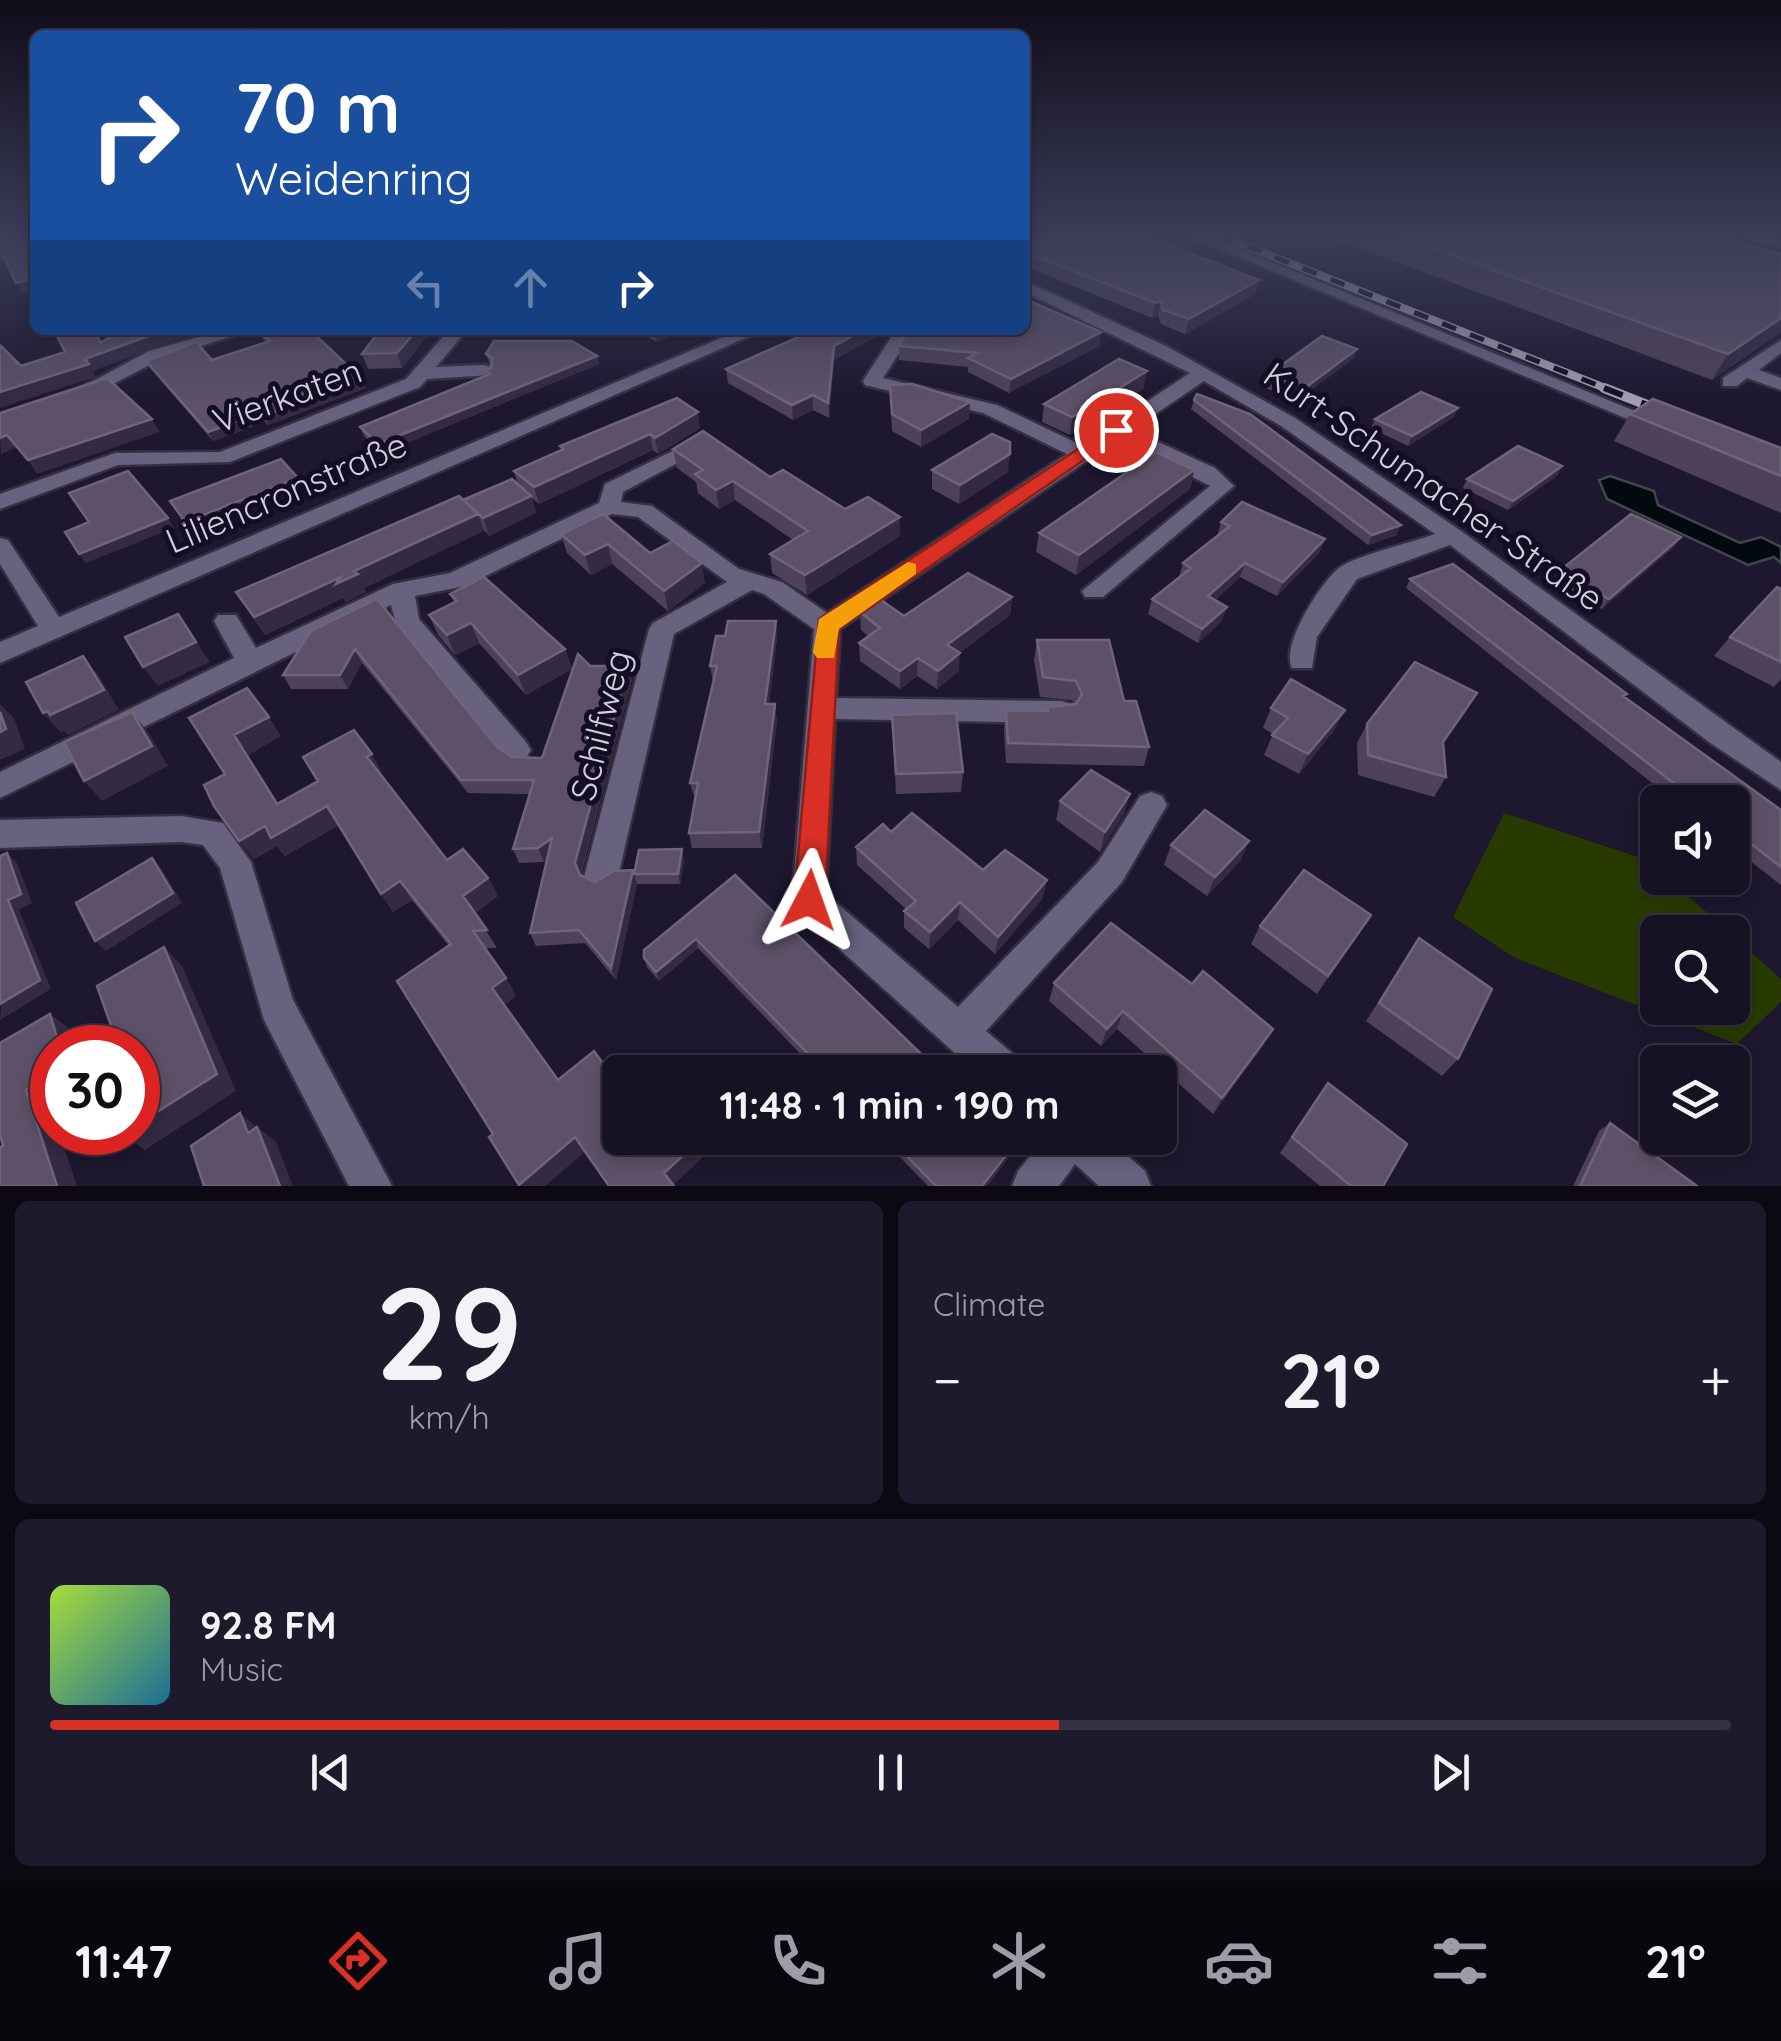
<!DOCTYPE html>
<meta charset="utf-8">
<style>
body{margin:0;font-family:Quicksand,sans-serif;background:#1f1a2b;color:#f1f3f6;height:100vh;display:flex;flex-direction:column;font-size:38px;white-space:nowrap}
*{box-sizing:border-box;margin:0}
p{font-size:32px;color:#9e9da6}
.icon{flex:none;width:55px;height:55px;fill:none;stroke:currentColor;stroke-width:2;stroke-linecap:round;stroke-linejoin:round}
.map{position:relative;height:1186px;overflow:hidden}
.details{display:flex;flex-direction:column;gap:15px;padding:15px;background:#0c0913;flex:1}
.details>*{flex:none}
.banner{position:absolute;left:30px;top:30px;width:1000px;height:305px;border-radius:15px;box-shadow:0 5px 15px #0003,0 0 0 2px #353141;background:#1a4fa0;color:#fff;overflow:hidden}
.controls{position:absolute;left:1640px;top:785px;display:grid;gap:20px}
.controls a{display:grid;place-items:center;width:110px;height:110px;border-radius:15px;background:#161123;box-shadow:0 5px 15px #0003,0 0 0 2px #353141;font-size:50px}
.speed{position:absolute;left:30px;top:1025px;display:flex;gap:20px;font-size:50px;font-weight:700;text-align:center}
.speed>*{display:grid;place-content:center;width:130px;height:130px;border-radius:50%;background:#161123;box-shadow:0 5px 15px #0003,0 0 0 2px #353141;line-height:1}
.speed .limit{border:15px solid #d22;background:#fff;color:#111}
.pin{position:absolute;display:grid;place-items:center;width:85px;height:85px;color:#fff;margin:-42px;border:5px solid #fff;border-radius:50%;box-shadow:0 2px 10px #0007}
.me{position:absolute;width:110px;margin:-55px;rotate:4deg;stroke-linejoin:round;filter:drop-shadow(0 0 8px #0008)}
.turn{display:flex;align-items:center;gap:35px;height:210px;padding:0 40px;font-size:45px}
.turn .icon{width:130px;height:130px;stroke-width:2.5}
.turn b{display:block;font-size:70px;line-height:85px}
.lanes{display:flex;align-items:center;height:95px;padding:0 40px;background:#0003;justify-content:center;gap:50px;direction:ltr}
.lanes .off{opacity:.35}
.big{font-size:75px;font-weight:800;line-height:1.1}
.details .widget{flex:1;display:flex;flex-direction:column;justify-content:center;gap:15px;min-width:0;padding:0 35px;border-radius:15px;background:#1f1a2b}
.details .dial{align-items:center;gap:0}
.dial b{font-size:130px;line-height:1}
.song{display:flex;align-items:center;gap:30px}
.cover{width:120px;height:120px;border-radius:15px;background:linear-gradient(135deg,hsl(80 70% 55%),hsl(200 70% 35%))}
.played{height:10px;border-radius:5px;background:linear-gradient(90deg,#d93025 60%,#353141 60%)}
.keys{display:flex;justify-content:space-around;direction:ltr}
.heat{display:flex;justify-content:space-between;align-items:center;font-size:55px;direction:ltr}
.details .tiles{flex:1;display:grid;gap:15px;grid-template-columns:1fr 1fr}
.widget:last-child{grid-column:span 2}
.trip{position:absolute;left:602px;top:1055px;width:575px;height:100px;border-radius:15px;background:#161123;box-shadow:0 5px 15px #0003,0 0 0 2px #353141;font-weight:800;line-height:100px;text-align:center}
.dock{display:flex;height:160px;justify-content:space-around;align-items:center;background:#09070e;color:#9e9da6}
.dock .icon{width:70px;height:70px}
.dock .on{color:#d93025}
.dock b{font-size:45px;color:#f1f3f6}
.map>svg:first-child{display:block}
.green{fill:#293a00}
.water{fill:#020a10;stroke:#40454e;stroke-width:2.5}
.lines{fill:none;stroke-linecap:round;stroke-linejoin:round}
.minor-casing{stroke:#343042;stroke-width:5}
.minor{fill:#68627f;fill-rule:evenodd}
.rail-far1-casing{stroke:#a29eb0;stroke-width:8}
.rail-casing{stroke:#a29eb0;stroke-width:10}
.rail-far1{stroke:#140e25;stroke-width:5;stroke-dasharray:15;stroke-linecap:butt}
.rail{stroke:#140e25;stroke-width:6;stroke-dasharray:20;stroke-linecap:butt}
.wall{fill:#4e425a}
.shaded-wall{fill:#342a43}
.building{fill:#5c5168;stroke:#6f657b;stroke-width:2.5}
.route{fill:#d93025;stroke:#8d1f18;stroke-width:2.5}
.slow{fill:#f59e0b}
.labels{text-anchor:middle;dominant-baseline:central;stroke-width:10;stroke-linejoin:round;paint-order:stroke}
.street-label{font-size:35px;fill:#d2cfdf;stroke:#140e25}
</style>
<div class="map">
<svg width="1781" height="1186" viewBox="0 0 1781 1186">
<rect width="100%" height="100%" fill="#1d172f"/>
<path class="green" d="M1504,813L1647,860L1657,869L1658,878H1667L1729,932H1658V1008H1732L1733,936L1781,979V1002L1737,1044L1515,958L1453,917Z"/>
<path class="water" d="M1610,476L1654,491L1658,505L1740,543L1761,537L1781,547V563L1774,557L1748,565L1607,499L1599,480Z"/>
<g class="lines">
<g class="minor-casing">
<path id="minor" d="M1186,235H1206L1671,426L1661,432L1654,430Z
M1735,235L1781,239V247L1737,238Z
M1025,281L1166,346L1295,418L1461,531L1781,762V790L1709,742L1450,545L1357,579L1317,637L1312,668H1292C1280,646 1321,582 1339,568C1354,556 1414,542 1435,534L1281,426L1204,381L1132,430L1215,468L1234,486L1103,597H1085L1082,591L1210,486L1119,439L840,629L836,698L1061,701L1071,704L1075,712L1071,720L1061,723L835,719L826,894L958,1007L1098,862L1140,796L1151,792L1162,796L1167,805L1122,882L986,1031L1018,1058L1023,1072H976L797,911L792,900L814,629L764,594L752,590L674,634L618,877L613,887L601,892L589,887L584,877L649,629L653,623L727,582L638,517L612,514L465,586L415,596L419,619L526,742L531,750L526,758L516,762L506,758L397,627L391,605L0,798V772L234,658L214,621L218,615H236L256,648L393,584L450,573L599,503L605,484L693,441L703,447L700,451L623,492L621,502L652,506L739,569L782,582L827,613L1067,454L983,413L865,385L863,381L896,330H914L883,378L997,405L1081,445L1190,373L1025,292Z
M223,330H251L161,359L88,397H74L71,393L149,351Z
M449,330H467L436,367L484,365L491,367V375L427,379L420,387L230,462L118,465L0,509V494L115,453L220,452L406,379Z
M740,330H764L0,663V642L38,626L0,564V538L8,540L59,617Z
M1781,340V353L1759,370L1781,378V390L1747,378L1737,386H1723V378Z
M181,816L223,823L251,862L293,1000L392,1186H349L264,1020L220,868L203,845L181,842L0,848V820Z
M1045,1138H1107L1145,1171L1151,1186H1099L1075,1164L1059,1186H1012L1018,1171Z"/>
</g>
<use href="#minor" class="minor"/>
<g class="rail-far1-casing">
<path id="rail-far1" d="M1219,235L1610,390"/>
</g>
<g class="rail-casing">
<path id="rail" d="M1604,388L1670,414"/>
</g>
<use href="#rail-far1" class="rail-far1"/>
<use href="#rail" class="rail"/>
</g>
<path class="wall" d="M1325,235H1714L1781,332L1712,380Z
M1025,243L1259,280L1255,294L1185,334L1161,324L1158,315L1152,318L1025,266Z
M258,330L366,388L268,425L265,422L213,441L151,369L146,361L212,360L266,342L262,338Z
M380,330H432L402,368L368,369L362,354Z
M638,330H686L656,342Z
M1101,332L1099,346L1009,393L968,372V367L899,360V346Z
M486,354L597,356L599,364L382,453L364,436L360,427L487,375L485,370L491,369V365L489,362Z
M1354,358L1299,399L1262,387L1264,378Z
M834,360L829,418L813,410L793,420L728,383L726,369Z
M1147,371L1143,389L1070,435L1042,422L1044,404Z
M890,385L969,419L921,447L892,431Z
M1194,400L1397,535L1368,545L1191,409Z
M1630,414L1781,448V513L1614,441Z
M1454,417L1408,446L1371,428L1375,419Z
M700,428L658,454L653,450L539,504L532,498L536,513L489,536L484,530L364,588L366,592L346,602L343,598L265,635L236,592L463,500L518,485L514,471L561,450L560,446Z
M673,449L770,477L845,509L900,517V536L807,595L772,573L770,554L793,540L735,500L719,509L698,493L696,482L677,468Z
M1562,466L1557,476L1508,510L1463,488L1467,479Z
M932,470L1008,472L959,504L932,489Z
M1194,470L1190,489L1076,575L1036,552L1039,533Z
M1221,522L1325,539L1319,553L1277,596L1240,577L1215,600L1222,621L1198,643L1148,614L1152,599L1179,577L1183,563L1217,536Z
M561,534L650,553L705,583L668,611L612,564L591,575L567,553Z
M1681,537L1674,547L1602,609L1552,582L1558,572Z
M1410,579L1627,694L1625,697L1781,810V885L1732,847V802H1676L1406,588Z
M1781,589V679L1774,687L1714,656L1730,637Z
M450,594L565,649L572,669L526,695L479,643L455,655L438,635L429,615L454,602Z
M1012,597L1010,615L959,653V671L937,689L917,676L900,689L860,661L859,643L868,636L861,630L860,612L904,616Z
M377,599L497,747L512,757L542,758L590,666L632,680L581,875L595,882L633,870L634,874L684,859L680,884H637L616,980L585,943L536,946L530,933L547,860L544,862L519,863L513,849L530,794L468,793L362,663L348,689H291L283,675Z
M776,621L777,638L769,704L777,720L762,848H692L689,833L695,799L690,783L713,682L710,666L725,636Z
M1037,640L1124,701L1149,747L1144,766L1006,763L1004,731L1006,711H1046L1047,707L1074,704L1072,700L1040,697L1034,660Z
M1477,693L1443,744L1446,777L1434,797L1358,775L1357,743L1367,724Z
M1271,708L1335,729L1299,774L1264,755L1273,734L1263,728Z
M892,715L963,772L961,792L896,794Z
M189,718L281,736L248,755L278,803L372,754L382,774L380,775L447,860L488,878L498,896L475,913L497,948H485L506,978L516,996L504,1005L558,1080L620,1138L710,1150L673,1185L674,1186H608L584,1152L545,1186H519L493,1134L449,946L412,900L393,912L339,825L285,856L277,846L254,859L225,774Z
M1130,794L1124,814L1100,852L1056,820L1060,801Z
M891,832L983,870L1043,898L995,954L958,920L929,949L904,928V911L906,909L857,865L856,847Z
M1249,841L1240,861L1207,896L1164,865L1171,845Z
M735,875L940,1072H818L698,948L659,981L647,967L644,958Z
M1371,915L1317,994L1251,944L1260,926Z
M1419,938L1458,1059L1442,1076L1366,1021Z
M1054,983L1192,984L1273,1029L1262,1047L1213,1114L1117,1029L1101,1046L1049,1001Z
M1328,1083L1383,1186H1320L1280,1153Z
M1610,1123L1697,1186H1573L1599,1131Z
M881,1138H1008L1013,1152L987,1186H928Z"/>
<path class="shaded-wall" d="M29,280L35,291L23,294L16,283Z
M1259,280L1255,294L1185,334L1189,319Z
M1161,301L1158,315L1152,318L1155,303Z
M1781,318V332L1712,380L1728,354Z
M165,330H184L187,336L93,371L96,377L0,408V392Z
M417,330H432L402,368L397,353Z
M654,330H686L656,342Z
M863,330H889L834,360L829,418L828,403L834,346Z
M1101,332L1099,346L1009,393L1011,379Z
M1357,349L1354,358L1299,399L1302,390Z
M597,356L599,364L382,453L378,444Z
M1147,371L1143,389L1070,435L1072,417Z
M362,379L366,388L268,425L264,416Z
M813,395V410L793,420L792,405Z
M970,402L969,419L921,447V430Z
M1458,408L1454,417L1408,446L1412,436Z
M698,412L700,428L658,454L655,438Z
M260,413L265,422L213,441L208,432Z
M152,419L160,432L37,474L28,460Z
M650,434L653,450L539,504L534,487Z
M7,435L16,448L1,454L0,438Z
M1010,454L1008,472L959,504L960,485Z
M1562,466L1557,476L1508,510L1513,501Z
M1194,470L1190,489L1076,575L1079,555Z
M298,478L302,488L186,534L180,524Z
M733,481L735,500L719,509L716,490Z
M531,496L536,513L489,536L483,518Z
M478,514L484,531L364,588L366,592L346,602L343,598L265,635L254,617Z
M900,517V536L807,595L805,575Z
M168,518L174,528L86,563L79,554Z
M1401,525L1397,535L1368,545L1372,535Z
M1681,537L1674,547L1602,609L1609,599Z
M1325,539L1319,553L1277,596L1283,582Z
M608,544L612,564L591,575L585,555Z
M702,563L705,583L668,611L664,591Z
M1245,563L1240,577L1204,611L1208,596Z
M1012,597L1010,615L946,663L947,645Z
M1227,607L1222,621L1198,643L1202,629Z
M178,614L210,662L158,686L143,667Z
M776,621L777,638L767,720L765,704Z
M471,623L479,643L455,655L447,635Z
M355,649L362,663L348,689L340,675Z
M565,649L572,669L526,695L518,675Z
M960,653L959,671L937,689L938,671Z
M83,656L99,676L119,710L68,735L64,731L61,733L43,713Z
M918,658L917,676L900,689V671Z
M628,666L632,680L580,876L575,863Z
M1477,693L1465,713L1431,761L1443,742Z
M0,704L14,718L25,749L0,760Z
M775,704L777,720L762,848L759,832Z
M1345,710L1335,729L1299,774L1308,754Z
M132,712L148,732L168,766L102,801L84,781Z
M269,717L281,736L248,755L290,823L234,735Z
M372,754L382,774L378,776L367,757Z
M1130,794L1124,814L1100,852L1105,832Z
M327,806L339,825L285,856L277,846L254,859L239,841L265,826Z
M552,838L558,852L544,862L538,848Z
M1249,841L1240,861L1207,896L1215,877Z
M682,849L684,859L680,884L678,874Z
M7,853L17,863L32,903L19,910L51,989L0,1020L8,900Z
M152,858L161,868L182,903L106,951L95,941Z
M633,870L637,884L616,980L611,968Z
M488,878L498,896L473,915L463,896Z
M1047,880L1043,898L995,954L998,937Z
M400,881L412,900L393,912L381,894Z
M960,902L958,920L929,949L930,932Z
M696,939L698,948L659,981L656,972Z
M164,947L182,966L236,1091L145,1150L122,1134L138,1132Z
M506,978L516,996L502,1006L492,988Z
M1123,1011L1117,1029L1101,1046L1107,1029Z
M50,1014L73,1031L78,1048H60Z
M1273,1029L1262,1047L1213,1114L1222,1098Z
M52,1074V1105L50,1106L52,1113V1132H59L77,1186H57L26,1090Z
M240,1113L276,1142L293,1186H280L248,1133Z
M575,1137L584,1152L545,1186H519Z
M702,1138H705L710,1150L672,1186L664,1173Z
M1015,1144L1013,1152L987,1186H982Z"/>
<path class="building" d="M0,235H35V292L29,280L16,283L0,249Z
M1044,235H1143L1259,280L1189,319L1163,310L1161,301L1155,303L1025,252V243Z
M1395,235H1714L1781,254V318L1728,354Z
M1025,299L1101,332L1011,379L968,358L977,353L899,346L909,330H1025Z
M54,330H94L101,343L119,330H165L85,359L89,364L0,392V345L21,366L65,352Z
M258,330H297L301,334L311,331L362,379L264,416L260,413L208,432L146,361L196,342L212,360L270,341Z
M380,330H417L397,353L362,354Z
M814,330H863L834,346L828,403L813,395L792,405L726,369Z
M1322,336L1357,349L1302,390L1264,378Z
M494,341H572L597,356L378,444L360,427L490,374L485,370L491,369L492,358L486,354Z
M1119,359L1147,371L1072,417L1044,404Z
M107,378L152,419L28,460L7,435L0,438V413Z
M912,384L970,402L921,430L892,414L890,385Z
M1421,392L1458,408L1412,436L1375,419Z
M1197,394L1250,414L1401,525L1372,535L1194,400Z
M677,398L698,412L655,438L650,434L534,487L514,471L564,449L560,446Z
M1653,399L1781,448V476L1630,414Z
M703,431L770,477L783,470L845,509L868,497L900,517L805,575L770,554L808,531L733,481L716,490L695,474L703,470L673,449Z
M992,434L1010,442V454L960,485L932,470Z
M1518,446L1562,466L1513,501L1467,479Z
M1156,452L1194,470L1079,555L1039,533Z
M281,459L298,478L180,524L183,519L170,501Z
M128,471L168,518L79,554L65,532L89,522L69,493Z
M512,479L531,496L483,518L465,501L478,514L354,571L358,574L336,584L341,577L254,617L236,592L459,496L463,500Z
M1242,502L1325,539L1283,582L1245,563L1208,596L1227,607L1202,629L1152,599L1191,568L1183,563L1230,526L1221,522Z
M603,514L650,553L673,541L702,563L664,591L608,544L585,555L561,534Z
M1631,514L1681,537L1609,599L1558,572Z
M1453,564L1627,694L1623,696L1781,810V867L1732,829V802H1698L1410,579Z
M968,573L1012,597L947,645L960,653L938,671L918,658L900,671L859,643L880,628L860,612L881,600L904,616Z
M484,577L565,649L518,675L471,623L447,635L429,615L457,601L450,594Z
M1777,587L1781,589V662L1730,637Z
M377,599L497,747L512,757L542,758L578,654L590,666H628L575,863L580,875L595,882L614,871L633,870L611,968L579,930L530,933L552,838L538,848L513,849L534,780H461L355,649L340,675H283L311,631Z
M178,614L196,642L143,667L125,637Z
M728,621H776L765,704H775L759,832L689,833L698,783H690L717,666H710L716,636H725Z
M1037,640H1109L1124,701H1136L1149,747L1008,743L1006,711H1048L1047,707L1076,704L1082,694L1076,681L1043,677Z
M83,656L104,690L50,715L48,711L43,713L26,682Z
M1415,662L1477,693L1443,742L1446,777L1368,755L1367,724Z
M1291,679L1345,710L1308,754L1272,735L1288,718L1271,708Z
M247,688L269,717L234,735L277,804L318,781L303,757L354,730L372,754L367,757L447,860L463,849L488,878L463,896L487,930L473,931L506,978L492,988L558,1080L594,1051L620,1087V1138H702L664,1173L674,1186H609L575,1137L519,1185L489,1137L493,1134L397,981L451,944L400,881L381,894L327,806L271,838L265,826L239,841L214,806L204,785L225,774L189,718Z
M0,712L6,729L0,732Z
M132,712L152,746L84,781L64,742Z
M956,713L963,772L896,774L892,715Z
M1091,770L1130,794L1105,832L1060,801Z
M1205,810L1249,841L1215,877L1171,845Z
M912,813L983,870L1005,850L1047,880L998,937L960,902L930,932L904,911L916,901L856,847L883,824L891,832Z
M682,849L678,874H634L639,850Z
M7,853L21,894L8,900L40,980L0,1004V856Z
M152,858L173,893L95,941L76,903Z
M1304,870L1371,915L1328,976L1260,926Z
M735,875L940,1072H826L696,939L656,972L644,958V950Z
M1111,923L1192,984L1203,971L1273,1029L1222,1098L1123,1011L1107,1029L1054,983Z
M1419,938L1492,989L1458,1059L1379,1003Z
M164,947L217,1074L138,1124V1048H119L97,986Z
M50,1014L60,1048H52V1074L26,1090L57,1186H0V1147L3,1146L0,1134V1043Z
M1328,1083L1407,1144L1383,1186H1351L1292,1137Z
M240,1113L248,1133L257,1127L280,1186H204L191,1146Z
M1610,1123L1697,1186H1580Z
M889,1138H1008L1015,1144L982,1186H936Z"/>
<linearGradient id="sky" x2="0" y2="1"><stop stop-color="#100d1a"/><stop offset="0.59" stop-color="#3a3c58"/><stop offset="1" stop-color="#3a3c58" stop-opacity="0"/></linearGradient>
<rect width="1781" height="401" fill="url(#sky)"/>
<path class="route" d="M1116,424L1123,426V433L839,629L825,900L820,910L809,914L798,910L794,900L819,619Z"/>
<path class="slow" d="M908,562L916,564V574L839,629L834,658H817L813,652L819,619Z"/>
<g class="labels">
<g class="street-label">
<text transform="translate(287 395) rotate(-20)">Vierkaten</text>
<text transform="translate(1434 486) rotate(35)">Kurt-Schumacher-Straße</text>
<text transform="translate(286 492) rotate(-23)">Liliencronstraße</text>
<text transform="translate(600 725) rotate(-76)">Schilfweg</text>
</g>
</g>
</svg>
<div class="controls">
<a><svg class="icon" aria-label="sound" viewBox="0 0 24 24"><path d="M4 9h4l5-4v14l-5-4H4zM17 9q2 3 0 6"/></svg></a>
<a><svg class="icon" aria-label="search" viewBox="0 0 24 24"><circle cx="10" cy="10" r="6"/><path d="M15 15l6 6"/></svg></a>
<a><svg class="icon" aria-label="layers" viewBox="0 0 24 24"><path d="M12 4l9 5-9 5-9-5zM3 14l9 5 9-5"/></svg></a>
</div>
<div class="speed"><div class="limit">30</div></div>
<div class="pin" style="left:1116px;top:430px;background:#d93025"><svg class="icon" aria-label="arrive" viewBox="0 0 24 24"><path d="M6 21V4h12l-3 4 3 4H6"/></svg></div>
<svg class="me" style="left:809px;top:900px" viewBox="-20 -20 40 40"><path d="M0-17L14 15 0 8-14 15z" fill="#d93025" stroke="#fff" stroke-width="4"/></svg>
<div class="trip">11:48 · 1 min · 190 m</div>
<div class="banner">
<div class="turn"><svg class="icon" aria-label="right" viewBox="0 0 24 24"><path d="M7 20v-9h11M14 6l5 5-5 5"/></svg><div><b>70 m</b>Weidenring</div></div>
<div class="lanes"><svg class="icon off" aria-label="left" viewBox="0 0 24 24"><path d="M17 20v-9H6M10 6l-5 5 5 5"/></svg><svg class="icon off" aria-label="ahead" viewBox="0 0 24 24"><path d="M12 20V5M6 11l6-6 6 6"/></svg><svg class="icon" aria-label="right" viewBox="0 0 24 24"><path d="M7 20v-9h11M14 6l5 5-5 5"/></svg></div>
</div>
</div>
<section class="details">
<div class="tiles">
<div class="widget dial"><b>29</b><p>km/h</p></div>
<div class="widget"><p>Climate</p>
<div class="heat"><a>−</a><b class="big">21°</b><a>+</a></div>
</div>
<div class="widget">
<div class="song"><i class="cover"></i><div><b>92.8 FM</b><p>Music</p></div></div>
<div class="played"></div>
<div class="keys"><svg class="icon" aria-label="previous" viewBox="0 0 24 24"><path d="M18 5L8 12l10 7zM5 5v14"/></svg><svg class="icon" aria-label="pause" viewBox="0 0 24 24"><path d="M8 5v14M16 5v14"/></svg><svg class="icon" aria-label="next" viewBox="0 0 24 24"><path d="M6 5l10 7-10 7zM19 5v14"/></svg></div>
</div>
</div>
</section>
<nav class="dock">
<b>11:47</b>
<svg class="icon on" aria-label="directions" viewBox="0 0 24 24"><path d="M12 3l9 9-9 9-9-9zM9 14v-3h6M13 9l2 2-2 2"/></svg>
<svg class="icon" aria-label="music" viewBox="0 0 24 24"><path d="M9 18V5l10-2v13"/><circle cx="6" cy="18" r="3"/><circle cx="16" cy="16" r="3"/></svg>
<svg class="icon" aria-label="phone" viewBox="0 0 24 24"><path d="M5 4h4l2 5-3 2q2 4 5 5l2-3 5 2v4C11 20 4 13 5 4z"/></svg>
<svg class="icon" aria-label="climate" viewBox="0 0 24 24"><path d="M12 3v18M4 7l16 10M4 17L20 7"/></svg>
<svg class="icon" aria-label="car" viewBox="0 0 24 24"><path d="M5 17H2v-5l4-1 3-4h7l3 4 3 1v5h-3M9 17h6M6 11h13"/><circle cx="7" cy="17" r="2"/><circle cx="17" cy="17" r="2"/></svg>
<svg class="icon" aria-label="filters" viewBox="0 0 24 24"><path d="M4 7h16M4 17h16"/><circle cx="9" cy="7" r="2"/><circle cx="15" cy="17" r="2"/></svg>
<b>21°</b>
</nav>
